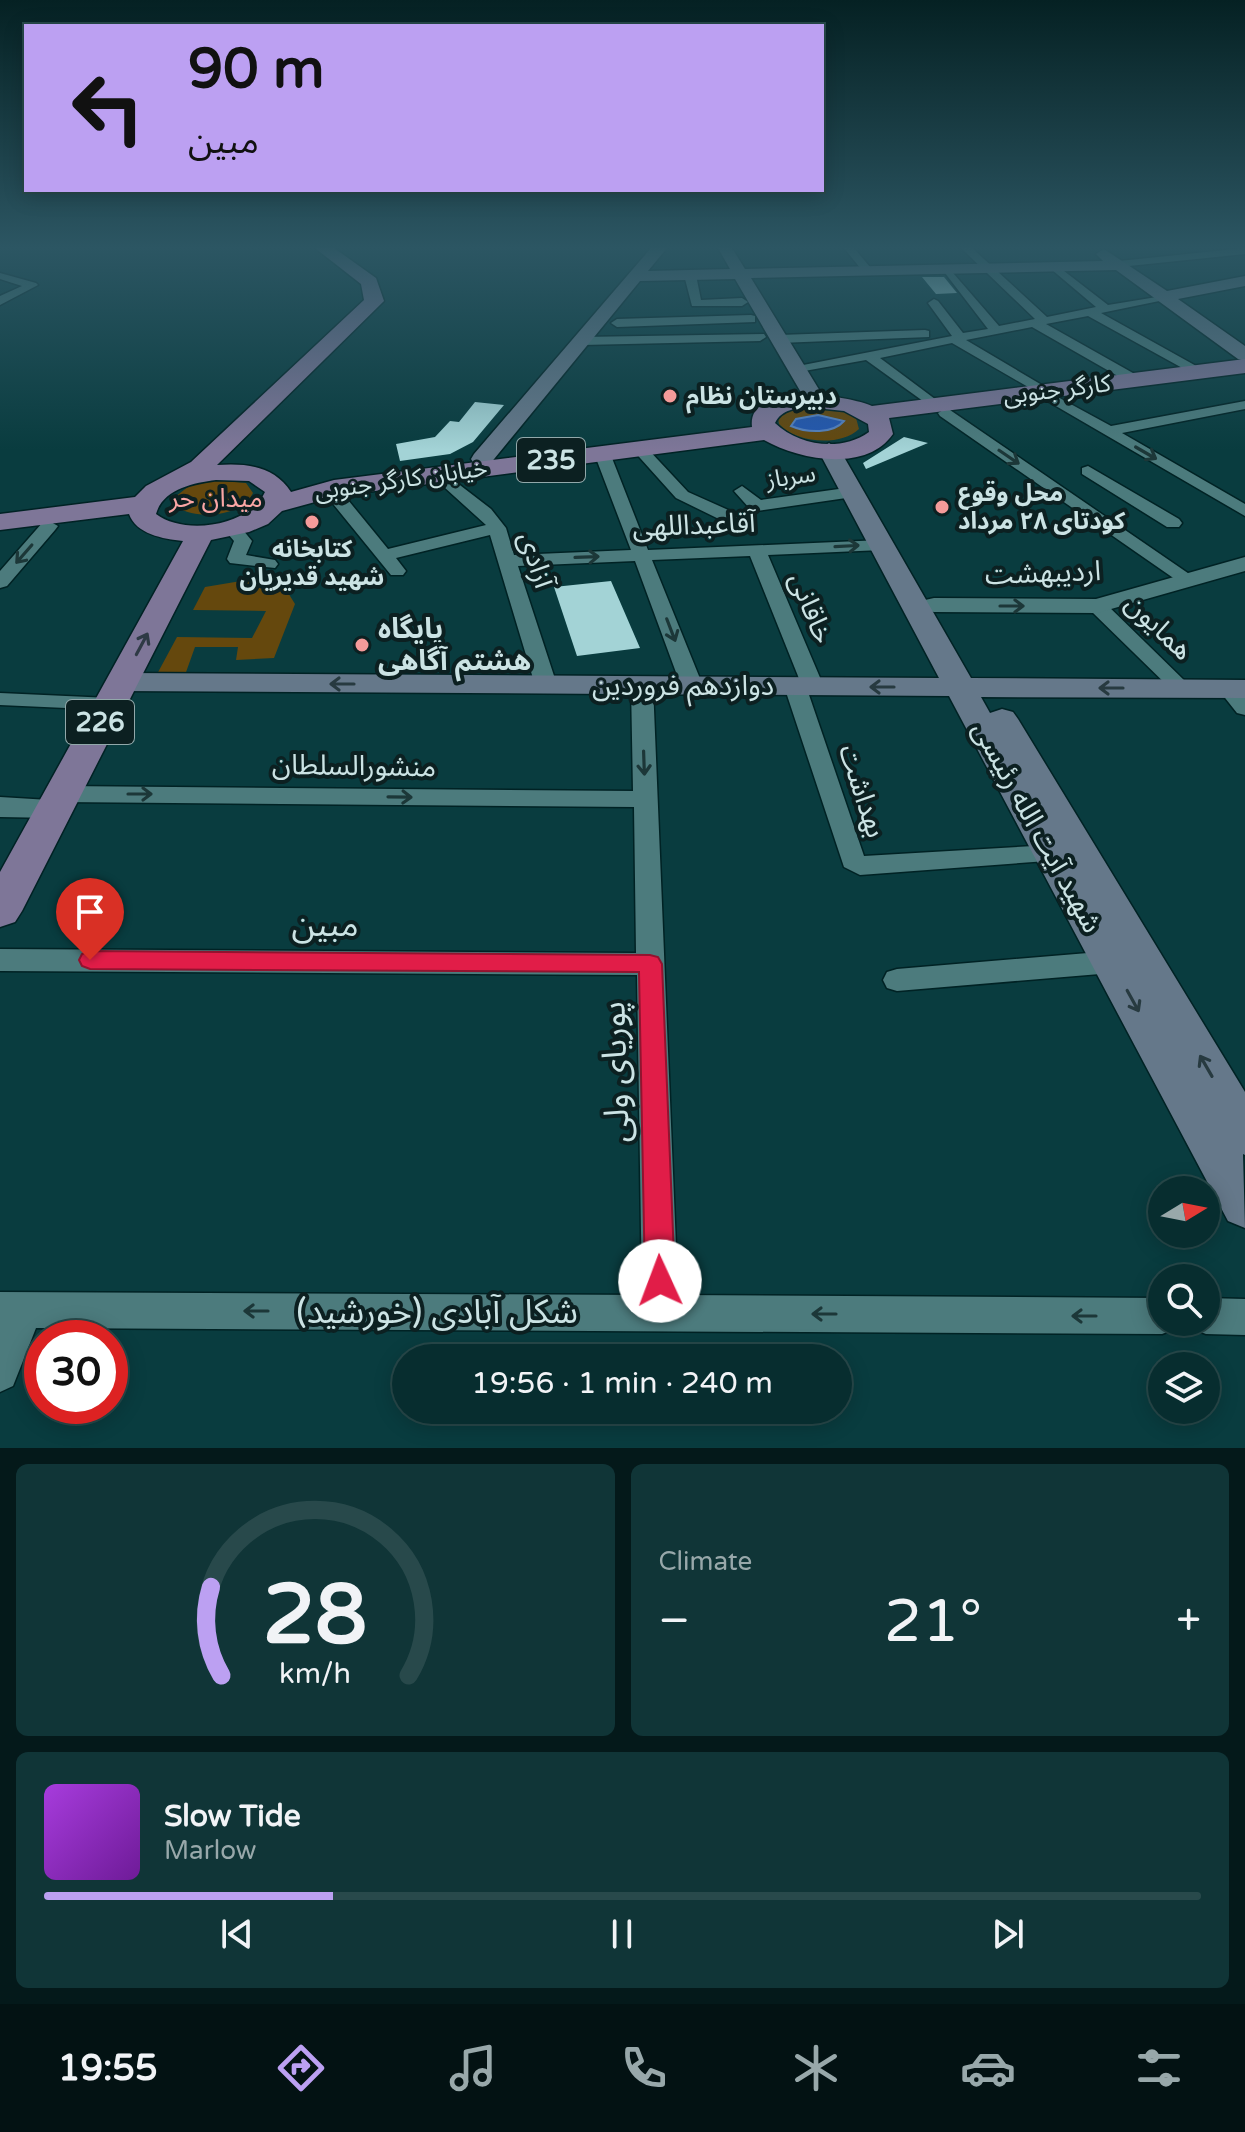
<!DOCTYPE html>
<meta charset="utf-8">
<style>
body{margin:0;font-family:"Varela Round","Noto Sans Arabic",sans-serif;background:#103537;color:#f1f3f6;height:100vh;display:flex;flex-direction:column;font-size:30px;white-space:nowrap}
*{box-sizing:border-box;margin:0}
p{font-size:26px;color:#98a8aa}
.icon{flex:none;width:44px;height:44px;fill:none;stroke:currentColor;stroke-width:2;stroke-linecap:round;stroke-linejoin:round}
.map{position:relative;height:1448px;overflow:hidden}
.sheet{display:flex;flex-direction:column;gap:16px;padding:16px;background:#04191a;flex:1}
.sheet>*{flex:none}
.hud{position:absolute;left:24px;top:24px;width:800px;height:168px;border-radius:0px;box-shadow:0 4px 20px #0003,0 0 0 2px #28494b;background:#bca0f2;color:#111;overflow:hidden}
.needle{width:52px;rotate:80deg}
.fabs{position:absolute;left:1148px;top:1176px;display:grid;gap:16px}
.fabs a{display:grid;place-items:center;width:72px;height:72px;border-radius:50%;background:#072d2f;box-shadow:0 4px 20px #0003,0 0 0 2px #28494b;font-size:40px}
.speed{position:absolute;left:24px;top:1320px;display:flex;gap:16px;font-size:40px;font-weight:700;text-align:center}
.speed>*{display:grid;place-content:center;width:104px;height:104px;border-radius:50%;background:#072d2f;box-shadow:0 4px 20px #0003,0 0 0 2px #28494b;line-height:1}
.speed .limit{border:12px solid #d22;background:#fff;color:#111}
.pin{position:absolute;display:grid;place-items:center;width:68px;height:68px;color:#fff;margin:-82px -34px;border-radius:50% 50% 50% 0;rotate:-45deg;box-shadow:0 0 8px #0007}
.pin .icon{rotate:45deg}
.me{position:absolute;width:88px;margin:-44px;rotate:358deg;stroke-linejoin:round;filter:drop-shadow(0 0 6px #0008)}
.turn{display:flex;align-items:center;gap:28px;height:168px;padding:0 32px;font-size:36px}
.turn .icon{width:104px;height:104px;stroke-width:2.5}
.turn b{display:block;font-size:56px;line-height:68px}
.big{font-size:60px;font-weight:600;line-height:1.1}
.sheet .card{flex:1;display:flex;flex-direction:column;justify-content:center;gap:12px;min-width:0;padding:0 28px;border-radius:12px;background:#103537}
.sheet .dial{align-items:center;gap:0}
.dial svg{height:208px;overflow:visible;fill:none;stroke:#28494b;stroke-width:7;stroke-linecap:round;text-anchor:middle}
.dial text{fill:#f1f3f6;stroke:none}
.song{display:flex;align-items:center;gap:24px}
.cover{width:96px;height:96px;border-radius:12px;background:linear-gradient(135deg,hsl(280 70% 55%),hsl(280 70% 35%))}
.played{height:8px;border-radius:4px;background:linear-gradient(90deg,#bca0f2 25%,#28494b 25%)}
.keys{display:flex;justify-content:space-around;direction:ltr}
.heat{display:flex;justify-content:space-between;align-items:center;font-size:44px;direction:ltr}
.sheet .tiles{flex:1;display:grid;gap:16px;grid-template-columns:1fr 1fr}
.card:last-child{grid-column:span 2}
.trip{position:absolute;left:392px;top:1344px;width:460px;height:80px;border-radius:40px;background:#072d2f;box-shadow:0 4px 20px #0003,0 0 0 2px #28494b;font-weight:600;line-height:80px;text-align:center}
.tab-bar{display:flex;height:128px;justify-content:space-around;align-items:center;background:#031213;color:#98a8aa}
.tab-bar .icon{width:56px;height:56px}
.tab-bar .current{color:#bca0f2}
.tab-bar b{font-size:36px;color:#f1f3f6}
.map>svg:first-child{display:block}
.green{fill:#65480d}
.water{fill:#2458b1;stroke:#5682c0;stroke-width:2}
.building{fill:#a3d3d6}
.lines{fill:none;stroke-linecap:round;stroke-linejoin:round}
.minor-casing{stroke:#002224;stroke-width:3}
.tertiary-casing{stroke:#002224;stroke-width:3}
.secondary-casing{stroke:#002224;stroke-width:3}
.primary-casing{stroke:#002224;stroke-width:3}
.minor{fill:#4c7b7d;fill-rule:evenodd}
.tertiary{fill:#4c7b7d;fill-rule:evenodd}
.secondary{fill:#65788a;fill-rule:evenodd}
.primary{fill:#7e7698;fill-rule:evenodd}
.oneway{stroke:#1c3738}
.oneway2{stroke:#2e3a45}
.oneway3{stroke:#273a40}
.route{fill:#e11d48;stroke:#92132f;stroke-width:2}
.poi-dot{fill:#f59b9a;stroke:#0c2021;stroke-width:3}
.labels{text-anchor:middle;dominant-baseline:central;stroke-width:8;stroke-linejoin:round;paint-order:stroke}
.far-street-label{font-size:24px;fill:#cbe3e4;stroke:#0c2021}
.far-poi-label{font-size:24px;font-weight:bold;fill:#cbe3e4;stroke:#0c2021;text-anchor:start}
.shield{fill:#0c2021;stroke:#92a8aa;stroke-width:2}
.shield-label{font-size:26px;font-weight:bold;fill:#cbe3e4}
.far-neighbourhood-label{font-size:26px;fill:#faa6a5;stroke:#0c2021}
.street-label{font-size:28px;fill:#cbe3e4;stroke:#0c2021}
.poi-label{font-size:28px;font-weight:bold;fill:#cbe3e4;stroke:#0c2021;text-anchor:start}
.near-street-label{font-size:34px;fill:#cbe3e4;stroke:#0c2021}
</style>
<div class="map">
<svg width="1245" height="1448" viewBox="0 0 1245 1448">
<rect width="100%" height="100%" fill="#093c3f"/>
<path class="green" d="M803,407L840,410L856,418L859,429C840,447 796,443 779,424L778,418L783,413Z
M213,480L246,483L253,493C242,517 197,520 176,507L174,502L175,497L189,486Z
M277,575L295,604L274,658L236,660L238,647H195L185,675L156,676L177,637L252,638L266,611L193,610L205,587Z"/>
<path class="water" d="M818,415L844,421C833,434 807,433 791,426L796,419Z"/>
<path class="building" d="M922,277H944L957,293L936,294Z
M475,402L504,405L473,442L450,454L400,461L396,444L435,437L450,421L459,422Z
M904,437L928,443L866,469L863,463Z
M611,581L640,648L577,656L554,587Z"/>
<g class="lines">
<g class="minor-casing">
<path id="minor" d="M844,248H854L870,267L869,269H861Z
M961,248H972L1047,317L1096,307L1051,269L1050,267L1055,264L1108,305L1169,295V299L1101,313L1207,372L1195,375L1088,316L1046,324L1140,377V383H1130L1032,327L966,340L1047,388V394L1042,395L952,343L880,358L939,402L941,405L934,409L866,360L793,373L791,370L798,366L952,336L928,303L934,299L938,301L963,333L988,329L942,269L947,266L999,326L1035,319Z
M1245,248V254L1119,267L1114,264L1119,261Z
M690,272L696,275L701,300L742,298L748,302L742,306H692L684,275Z
M0,273L36,283L38,285L0,305V296L22,286L0,279Z
M751,315L755,316V322L617,327L611,323L617,319Z
M925,330L929,331V337L779,343L773,339L779,335Z
M764,334L766,337L760,341L582,345L576,341L582,337Z
M1054,395L1111,426L1245,401V409L1122,433L1245,504V516L1049,402V396Z
M945,409L950,410L1198,580L1189,586L1182,584L940,416L938,413Z
M640,444L645,446L688,492L735,513L737,517L735,521H723L676,498L632,449Z
M602,448L610,453L648,550L882,540L891,545L882,550L768,555L824,687L820,691L808,692L864,856L1052,845L1061,848L1065,854L1061,860L860,875L844,867L784,686L788,682L800,681L750,556L652,560L703,686L692,692L681,686L635,561L518,566L557,685L546,691L535,685L490,535L396,558L406,571L403,575H391L334,505L326,488L334,483L340,485L348,500L388,549L486,525L433,477V471L439,469L491,509L506,528L514,555L631,550L594,453Z
M1088,466L1179,519L1182,523L1179,527H1167L1082,474V468Z
M742,486L761,500L853,487L861,492L853,497L757,511L751,510L734,491Z
M49,521L58,526L55,530L7,586L0,588V571L43,522Z
M232,523L238,524L252,541L246,555L275,560L278,564L275,568L230,563L227,559L234,541L223,528Z
M1097,600L1104,602L1189,685L1193,689L1189,693H1175L1090,610L1087,606Z
M642,679L653,685L678,1295L1162,1298V1322H1178L1175,1329L1162,1334L36,1328L13,1386L0,1392V1292L642,1295L637,975L0,971V949L636,953L634,807L62,802L54,800L50,794L54,788L62,786L633,791L631,685Z
M1229,683L1236,685L1245,694V715L1237,713L1218,689Z
M0,693L110,698L121,704L110,710L0,705Z
M1112,951L1122,954L1126,962L1122,970L1112,973L897,991L887,988L883,980L887,972L897,969Z
M1206,1298L1245,1299V1335L1206,1334L1193,1329L1190,1322H1206Z"/>
</g>
<g class="tertiary-casing">
<path id="tertiary" d="M1245,557V571L1097,613L934,612L925,610L922,605L925,600L934,598L1096,599Z
M0,797L66,801L70,808L66,815L55,818L0,817Z"/>
</g>
<g class="secondary-casing">
<path id="secondary" d="M651,248H667L648,271L730,269L718,248H732L745,269L1103,261L1096,254L1104,249L1167,291L1245,276V286L1178,299L1245,346V361L1238,359L1116,270L751,278L826,401L816,407L806,401L735,279L640,281L490,464H474L471,459L474,454Z
M829,443L840,450L971,678L1245,680V698L981,697L990,713L1002,709L1013,712L1018,719L1245,1092V1155L1243,1154L1245,1228L1228,1221L949,696L122,691L111,688L107,682L111,676L122,673L939,678L818,450Z"/>
</g>
<g class="primary-casing">
<path id="primary" d="M315,248H334L376,278L384,301L217,465C247,463 274,466 291,492L334,480L752,427C746,381 848,395 872,406L1245,359V373L889,418L893,434C866,473 799,460 764,440L337,496L282,511L268,524L249,532L211,540L22,911L15,922L0,927V872L183,541C163,539 136,534 129,514L0,530V514L135,497L146,486L191,462L364,300L361,284ZM816,408L844,411L868,424L869,432C841,452 799,446 775,423C783,407 800,408 816,408ZM216,480L249,481L265,492C249,526 185,536 156,514C163,489 193,483 216,480Z"/>
</g>
<use href="#minor" class="minor"/>
<use href="#tertiary" class="tertiary"/>
<use href="#secondary" class="secondary"/>
<use href="#primary" class="primary"/>
</g>
<defs><path id="oneway-shaft" d="M-6 0H5M1.5-3L5.5 0L1.5 3" fill="none" stroke-width="1.6" stroke-linecap="round" stroke-linejoin="round" transform="scale(2)"/></defs>
<g class="oneway">
<use href="#oneway-shaft" transform="translate(1146 453) rotate(30)"/>
<use href="#oneway-shaft" transform="translate(1009 457) rotate(34)"/>
<use href="#oneway-shaft" transform="translate(847 546) rotate(-3)"/>
<use href="#oneway-shaft" transform="translate(24 554) rotate(131)"/>
<use href="#oneway-shaft" transform="translate(587 557) rotate(-2)"/>
<use href="#oneway-shaft" transform="translate(1012 606)"/>
<use href="#oneway-shaft" transform="translate(671 630) rotate(69)"/>
<use href="#oneway-shaft" transform="translate(644 763) rotate(88)"/>
<use href="#oneway-shaft" transform="translate(140 794)"/>
<use href="#oneway-shaft" transform="translate(400 797) rotate(1)"/>
<use href="#oneway-shaft" transform="translate(256 1311) rotate(-180)"/>
<use href="#oneway-shaft" transform="translate(824 1314) rotate(-180)"/>
<use href="#oneway-shaft" transform="translate(1084 1316) rotate(-180)"/>
</g>
<use class="oneway2" href="#oneway-shaft" transform="translate(142 644) rotate(-62)"/>
<g class="oneway3">
<use href="#oneway-shaft" transform="translate(342 684) rotate(-180)"/>
<use href="#oneway-shaft" transform="translate(882 687) rotate(-180)"/>
<use href="#oneway-shaft" transform="translate(1111 688) rotate(-180)"/>
<use href="#oneway-shaft" transform="translate(1133 1001) rotate(61)"/>
<use href="#oneway-shaft" transform="translate(1206 1066) rotate(-120)"/>
</g>
<linearGradient id="sky" x2="0" y2="1"><stop stop-color="#052123"/><stop offset="0.55" stop-color="#2c5663"/><stop offset="1" stop-color="#2c5663" stop-opacity="0"/></linearGradient>
<rect width="1245" height="450" fill="url(#sky)"/>
<path class="route" d="M90,951L650,955L658,957L662,964L675,1281L670,1292L660,1296L650,1292L645,1281L639,972L90,969L82,966L79,960L82,954Z"/>
<g class="poi-dot">
<circle cx="670" cy="396" r="8"/>
<circle cx="942" cy="507" r="8"/>
<circle cx="312" cy="522" r="8"/>
<circle cx="362" cy="645" r="8"/>
</g>
<g class="labels">
<g class="far-street-label">
<text transform="translate(1057 390) rotate(-7)">کارگر جنوبی</text>
<text transform="translate(791 477) rotate(-8)">سرباز</text>
<text transform="translate(401 480) rotate(-8)">خیابان کارگر جنوبی</text>
</g>
<g class="far-poi-label">
<text x="686" y="396">دبیرستان نظام</text>
<text x="958" y="493">محل وقوع<tspan x="958" dy="28">کودتای ۲۸ مرداد</tspan></text>
<text x="312" y="549" text-anchor="middle">کتابخانه<tspan x="312" dy="28">شهید قدیریان</tspan></text>
</g>
<g class="shield">
<rect x="517" y="438" width="68" height="44" rx="6"/>
<rect x="66" y="700" width="68" height="44" rx="6"/>
</g>
<g class="shield-label">
<text x="551" y="460">235</text>
<text x="100" y="722">226</text>
</g>
<g class="far-neighbourhood-label">
<text x="216" y="498">میدان حر</text>
</g>
<g class="street-label">
<text transform="translate(694 525) rotate(-2)">آقاعبداللهی</text>
<text transform="translate(536 560) rotate(72)">آزادی</text>
<text transform="translate(1043 573) rotate(-2)">اردیبهشت</text>
<text transform="translate(811 608) rotate(68)">خاقانی</text>
<text transform="translate(1159 627) rotate(44)">همایون</text>
<text x="683" y="686">دوازدهم فروردین</text>
<text transform="translate(354 766) rotate(1)">منشورالسلطان</text>
<text transform="translate(862 791) rotate(72)">بهداشت</text>
<text transform="translate(1037 827) rotate(61)">شهید آیت الله رئیسی</text>
</g>
<g class="poi-label">
<text x="378" y="629">پایگاه<tspan x="378" dy="32">هشتم آگاهی</tspan></text>
</g>
<g class="near-street-label">
<text x="325" y="925">مبین</text>
<text transform="translate(616 1072) rotate(-92)">پوریای ولی</text>
<text x="437" y="1312">شکل آبادی (خورشید)</text>
</g>
</g>
</svg>
<div class="fabs">
<a><svg class="needle" viewBox="-14 -14 28 28"><path d="M0-13l5 13h-10z" fill="#e53935"/><path d="M0 13l5-13h-10z" fill="#98a8aa"/></svg></a>
<a><svg class="icon" aria-label="search" viewBox="0 0 24 24"><circle cx="10" cy="10" r="6"/><path d="M15 15l6 6"/></svg></a>
<a><svg class="icon" aria-label="layers" viewBox="0 0 24 24"><path d="M12 4l9 5-9 5-9-5zM3 14l9 5 9-5"/></svg></a>
</div>
<div class="speed"><div class="limit">30</div></div>
<div class="pin" style="left:90px;top:960px;background:#d93025"><svg class="icon" aria-label="arrive" viewBox="0 0 24 24"><path d="M6 21V4h12l-3 4 3 4H6"/></svg></div>
<svg class="me" style="left:660px;top:1281px" viewBox="-20 -20 40 40"><circle r="19" fill="#fff"/><path d="M0-13L10 11 0 6-10 11z" fill="#e11d48"/></svg>
<div class="trip">19:56 · 1 min · 240 m</div>
<div class="hud">
<div class="turn"><svg class="icon" aria-label="left" viewBox="0 0 24 24"><path d="M17 20v-9H6M10 6l-5 5 5 5"/></svg><div><b>90 m</b>مبین</div></div>
</div>
</div>
<section class="sheet">
<div class="tiles">
<div class="card dial"><svg viewBox="0 0 100 80">
<path d="M14 69A42 42 0 1 1 86 69"/>
<path d="M14 69A42 42 0 0 1 10 35" stroke="#bca0f2"/>
<text x="50" y="56" font-size="32" font-weight="700">28</text>
<text x="50" y="72" font-size="11">km/h</text>
</svg></div>
<div class="card"><p>Climate</p>
<div class="heat"><a>−</a><b class="big">21°</b><a>+</a></div>
</div>
<div class="card">
<div class="song"><i class="cover"></i><div><b>Slow Tide</b><p>Marlow</p></div></div>
<div class="played"></div>
<div class="keys"><svg class="icon" aria-label="previous" viewBox="0 0 24 24"><path d="M18 5L8 12l10 7zM5 5v14"/></svg><svg class="icon" aria-label="pause" viewBox="0 0 24 24"><path d="M8 5v14M16 5v14"/></svg><svg class="icon" aria-label="next" viewBox="0 0 24 24"><path d="M6 5l10 7-10 7zM19 5v14"/></svg></div>
</div>
</div>
</section>
<nav class="tab-bar">
<b>19:55</b>
<svg class="icon current" aria-label="directions" viewBox="0 0 24 24"><path d="M12 3l9 9-9 9-9-9zM9 14v-3h6M13 9l2 2-2 2"/></svg>
<svg class="icon" aria-label="music" viewBox="0 0 24 24"><path d="M9 18V5l10-2v13"/><circle cx="6" cy="18" r="3"/><circle cx="16" cy="16" r="3"/></svg>
<svg class="icon" aria-label="phone" viewBox="0 0 24 24"><path d="M5 4h4l2 5-3 2q2 4 5 5l2-3 5 2v4C11 20 4 13 5 4z"/></svg>
<svg class="icon" aria-label="climate" viewBox="0 0 24 24"><path d="M12 3v18M4 7l16 10M4 17L20 7"/></svg>
<svg class="icon" aria-label="car" viewBox="0 0 24 24"><path d="M5 17H2v-5l4-1 3-4h7l3 4 3 1v5h-3M9 17h6M6 11h13"/><circle cx="7" cy="17" r="2"/><circle cx="17" cy="17" r="2"/></svg>
<svg class="icon" aria-label="filters" viewBox="0 0 24 24"><path d="M4 7h16M4 17h16"/><circle cx="9" cy="7" r="2"/><circle cx="15" cy="17" r="2"/></svg>
</nav>
